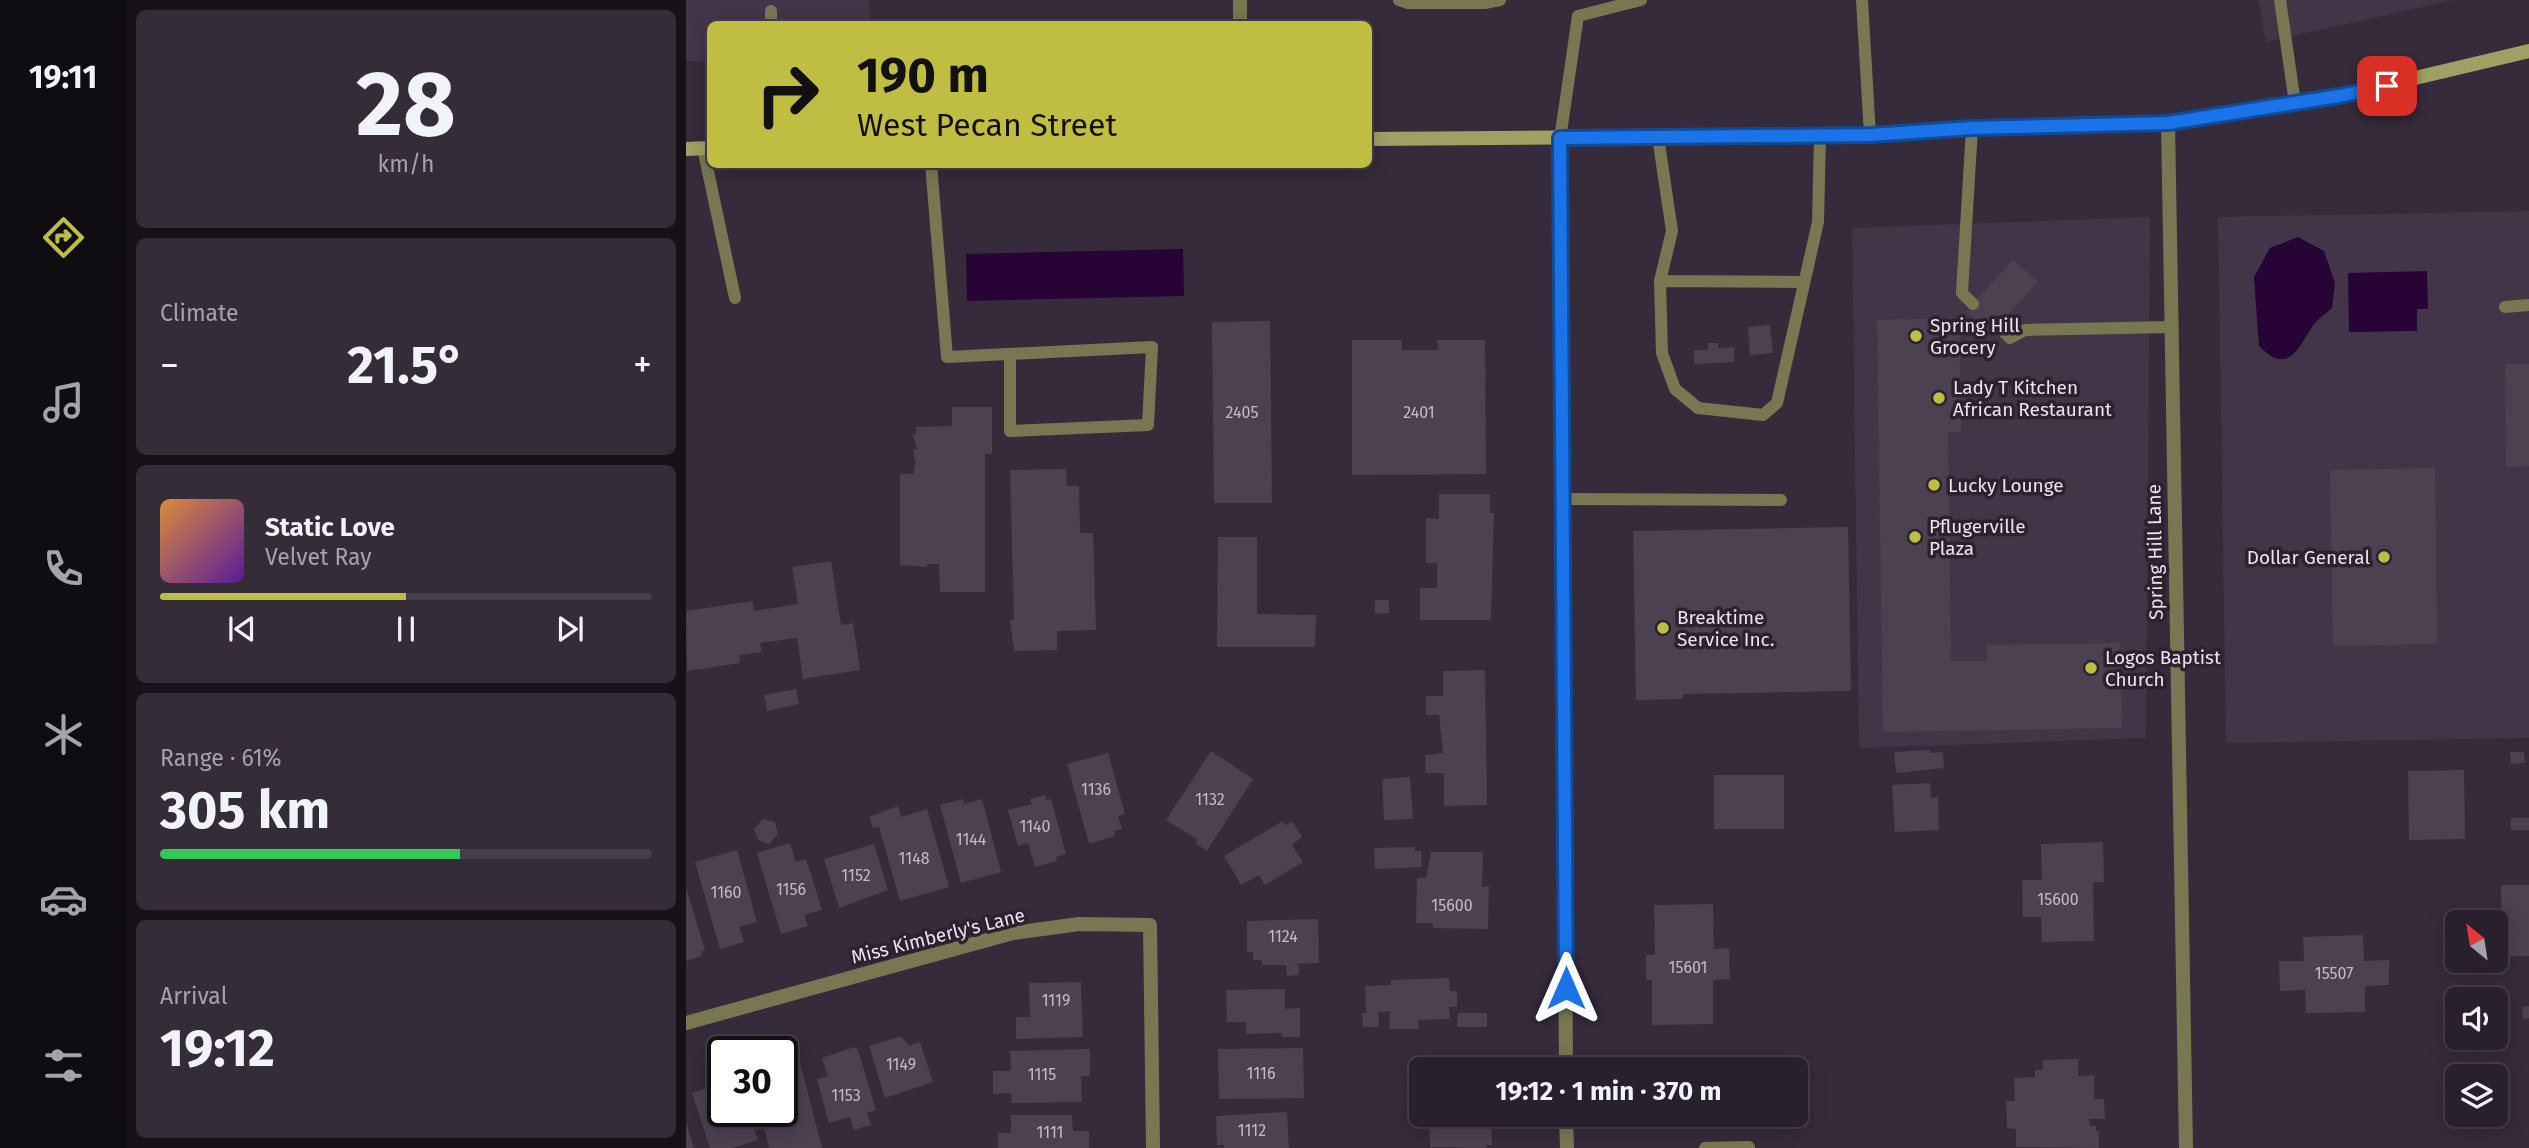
<!DOCTYPE html>
<meta charset="utf-8">
<style>
body{margin:0;font-family:"Fira Sans",sans-serif;background:#342d38;color:#f1f3f6;height:100vh;display:flex;flex-direction:column;font-size:26px;white-space:nowrap}
*{box-sizing:border-box;margin:0}
p{font-size:23px;color:#a5a3a9}
.icon{flex:none;width:38px;height:38px;fill:none;stroke:currentColor;stroke-width:2;stroke-linecap:round;stroke-linejoin:round}
.map{position:relative;flex:1;overflow:hidden}
.drawer{display:flex;flex-direction:column;gap:10px;padding:10px;background:#161218;width:560px}
.drawer>*{flex:none}
.banner{position:absolute;left:21px;top:21px;width:665px;height:147px;border-radius:10px;box-shadow:0 4px 18px #0003,0 0 0 2px #443e48;background:#bfbe42;color:#111;overflow:hidden}
.needle{width:46px;rotate:330deg}
.buttons{position:absolute;left:1759px;top:910px;display:grid;gap:14px}
.buttons a{display:grid;place-items:center;width:63px;height:63px;border-radius:10px;background:#28202c;box-shadow:0 4px 18px #0003,0 0 0 2px #443e48;font-size:35px}
.speed{position:absolute;left:21px;top:1036px;display:flex;gap:14px;font-size:35px;font-weight:700;text-align:center}
.speed>*{display:grid;place-content:center;width:91px;height:91px;border-radius:50%;background:#28202c;box-shadow:0 4px 18px #0003,0 0 0 2px #443e48;line-height:1}
.speed .limit{border:4px solid #111;border-radius:10px;background:#fff;color:#111}
.pin{position:absolute;display:grid;place-items:center;width:60px;height:60px;color:#fff;margin:-30px;border-radius:14px;box-shadow:0 4px 10px #0006}
.me{position:absolute;width:77px;margin:-38px;rotate:0deg;stroke-linejoin:round;filter:drop-shadow(0 0 5px #0008)}
.turn{display:flex;align-items:center;gap:24px;height:147px;padding:0 35px;font-size:32px}
.turn .icon{width:91px;height:91px;stroke-width:2.5}
.turn b{display:block;font-size:49px;line-height:60px}
.big{font-size:52px;font-weight:700;line-height:1.1}
.drawer .tile{flex:1;display:flex;flex-direction:column;justify-content:center;gap:10px;min-width:0;padding:0 24px;border-radius:10px;background:#342d38}
.drawer .dial{align-items:center;gap:0}
.dial b{font-size:91px;line-height:1}
.song{display:flex;align-items:center;gap:21px}
.cover{width:84px;height:84px;border-radius:10px;background:linear-gradient(135deg,hsl(30 70% 55%),hsl(270 70% 35%))}
.played{height:7px;border-radius:4px;background:linear-gradient(90deg,#bfbe42 50%,#443e48 50%)}
.keys{display:flex;justify-content:space-around;direction:ltr}
.heat{display:flex;justify-content:space-between;align-items:center;font-size:38px;direction:ltr}
.charge{height:10px;border-radius:5px;background:linear-gradient(90deg,#34c759 61%,#443e48 0)}
.trip{position:absolute;left:723px;top:1057px;width:399px;height:70px;border-radius:10px;background:#28202c;box-shadow:0 4px 18px #0003,0 0 0 2px #443e48;font-weight:700;line-height:70px;text-align:center}
main{display:flex;flex:1;min-height:0}
.menu{display:flex;flex-direction:column;width:126px;justify-content:space-around;align-items:center;background:#100d12;color:#a5a3a9}
.menu .icon{width:49px;height:49px}
.menu .on{color:#bfbe42}
.menu b{font-size:32px;color:#f1f3f6}
.map>svg:first-child{display:block}
.built{fill:#423548}
.water{fill:#280335}
.building{fill:#4c4151}
.lines{fill:none;stroke-linecap:round;stroke-linejoin:round}
.lane{stroke:#777852;stroke-width:12}
.street{stroke:#777852;stroke-width:14}
.secondary{stroke:#9fa064;stroke-width:14}
.route-casing{stroke:#114b97;stroke-width:18}
.route{stroke:#1a73e8;stroke-width:12}
.poi-dot{fill:#bfbe42;stroke:#2b212f;stroke-width:2.5}
.labels{text-anchor:middle;dominant-baseline:central;stroke-width:7;stroke-linejoin:round;paint-order:stroke}
.number-label{font-size:16px;fill:#c2bbc6}
.poi-label{font-size:19px;fill:#eae4ed;stroke:#2b212f;text-anchor:start}
.street-label{font-size:19px;fill:#eae4ed;stroke:#2b212f}
</style>
<main>
<nav class="menu">
<b>19:11</b>
<svg class="icon on" aria-label="directions" viewBox="0 0 24 24"><path d="M12 3l9 9-9 9-9-9zM9 14v-3h6M13 9l2 2-2 2"/></svg>
<svg class="icon" aria-label="music" viewBox="0 0 24 24"><path d="M9 18V5l10-2v13"/><circle cx="6" cy="18" r="3"/><circle cx="16" cy="16" r="3"/></svg>
<svg class="icon" aria-label="phone" viewBox="0 0 24 24"><path d="M5 4h4l2 5-3 2q2 4 5 5l2-3 5 2v4C11 20 4 13 5 4z"/></svg>
<svg class="icon" aria-label="climate" viewBox="0 0 24 24"><path d="M12 3v18M4 7l16 10M4 17L20 7"/></svg>
<svg class="icon" aria-label="car" viewBox="0 0 24 24"><path d="M5 17H2v-5l4-1 3-4h7l3 4 3 1v5h-3M9 17h6M6 11h13"/><circle cx="7" cy="17" r="2"/><circle cx="17" cy="17" r="2"/></svg>
<svg class="icon" aria-label="filters" viewBox="0 0 24 24"><path d="M4 7h16M4 17h16"/><circle cx="9" cy="7" r="2"/><circle cx="15" cy="17" r="2"/></svg>
</nav>
<section class="drawer">
<div class="tile dial"><b>28</b><p>km/h</p></div>
<div class="tile"><p>Climate</p>
<div class="heat"><a>−</a><b class="big">21.5°</b><a>+</a></div>
</div>
<div class="tile">
<div class="song"><i class="cover"></i><div><b>Static Love</b><p>Velvet Ray</p></div></div>
<div class="played"></div>
<div class="keys"><svg class="icon" aria-label="previous" viewBox="0 0 24 24"><path d="M18 5L8 12l10 7zM5 5v14"/></svg><svg class="icon" aria-label="pause" viewBox="0 0 24 24"><path d="M8 5v14M16 5v14"/></svg><svg class="icon" aria-label="next" viewBox="0 0 24 24"><path d="M6 5l10 7-10 7zM19 5v14"/></svg></div>
</div>
<div class="tile"><p>Range · 61%</p><b class="big">305 km</b><div class="charge"></div></div>
<div class="tile"><p>Arrival</p><b class="big">19:12</b></div>
</section>
<div class="map">
<svg width="1843" height="1148" viewBox="0 0 1843 1148">
<rect width="100%" height="100%" fill="#352b3a"/>
<path class="built" d="M0,0H183L184,24H24V61H0Z
M1572,0H1767L1580,42Z
M1843,211V738L1540,743L1532,217Z
M1464,217L1460,738L1173,748L1166,228Z"/>
<path class="water" d="M1612,237L1638,251L1649,283L1646,308C1641,313 1634,317 1629,323C1614,342 1605,379 1573,346L1568,277L1584,248Z
M497,249L498,296L281,301L280,254Z
M1741,271L1742,309H1731V331L1663,332L1662,273Z"/>
<path class="building" d="M1327,260L1352,282L1304,334L1280,311Z
M1273,318L1275,432H1262L1265,661H1301V645L1434,643L1436,728L1197,732L1191,320Z
M584,321L586,503H528L526,322Z
M1084,325L1087,353L1064,355L1062,327Z
M666,340H716V350H752L751,340H799L800,474L666,475Z
M1022,343H1032V348L1048,347V362L1008,364V350H1022Z
M1819,364H1843V466L1820,467Z
M266,407H306V454H299V592H254L253,564H241V567L214,565V474H228V465H230L227,449H231L227,434H230V427L266,426Z
M1749,468L1751,644L1647,646L1644,470Z
M380,469L381,486H393L394,533H407L410,630L371,631V650L328,651L324,620H328L324,470Z
M753,494H804V513H808L805,620H734V588H751V563H740V518L753,519Z
M1162,527L1165,691L997,694V699L950,700L947,531Z
M532,537H571V614L630,615L629,647H531Z
M145,561L155,625L167,623L174,670L117,679L111,638L74,643L76,652L53,655L54,663L1,671L0,611L67,601L68,611L112,604L106,567Z
M689,600H703V613L689,614Z
M799,670L801,805L758,806V773H740L739,755L757,753L753,715H740V696H757V671Z
M110,689L113,704L81,711L78,695Z
M1244,750L1245,753L1257,752L1258,768L1210,773L1208,752Z
M525,751L567,779L521,851L509,843L512,840L480,820Z
M1824,752H1838L1839,763L1825,764Z
M422,753L439,814L432,816L436,829L428,831L429,836L403,844L381,764Z
M1778,770L1779,839L1723,840L1722,771Z
M1028,775H1098V829H1028Z
M724,777L727,819L698,820L696,779Z
M1244,783L1245,798L1252,797L1253,830L1209,832L1206,785Z
M359,795L360,800L365,799L380,854L370,857L371,861L349,867L342,843L332,846L322,810L346,804L344,799Z
M277,799L278,804L296,799L315,872L275,883L254,805Z
M212,806L215,817L241,809L263,887L214,901L193,827L187,828L183,817Z
M1825,818H1843V830H1825Z
M77,819L89,822L92,834L83,844L72,840L68,829Z
M597,821L600,825L606,821L616,837L606,845L617,862L579,885L573,875L555,885L538,856Z
M1417,842L1418,882H1407L1408,941L1356,942L1355,917H1337L1336,880H1356L1355,844Z
M104,843L110,862L119,859L123,867L136,910L118,915L122,926L95,934L71,853Z
M188,844L202,890L153,908L138,859Z
M729,847V851H735L736,867L689,869L688,848Z
M51,850L71,922L53,927L58,942L34,949L9,862Z
M745,852H797L796,887L803,886L802,929L747,928V923H730L731,878H740Z
M1815,885H1843V956H1816Z
M0,887L19,950L15,952L16,956L0,961Z
M1027,904L1028,949L1043,948L1044,979L1027,980V1024L966,1025V980H960V955H969L968,905Z
M632,919L633,963L606,964L613,965V975L601,976L600,965H576V960H567V952H561V921Z
M1677,935L1678,961L1703,960V985L1679,986V1012L1620,1013L1619,990L1594,991L1593,961H1618L1617,937Z
M763,978L764,991H771V1007H763L764,1019L732,1020L733,1029H703L704,1011L692,1012L693,1027H677L676,1013H680L679,986L705,985V980Z
M395,982L397,1037L330,1039V1017H344L343,983Z
M599,989V1009L614,1008V1037H596L595,1033L560,1034V1022H541L540,990Z
M1843,1006V1018L1837,1019L1836,1007Z
M772,1013H801V1027H771Z
M215,1036L223,1046L234,1042L247,1082L199,1098L183,1046Z
M168,1047L172,1050L190,1110L181,1113L185,1125L168,1130L164,1117L143,1123L131,1079L142,1076L136,1058Z
M617,1048L618,1098L533,1099L532,1049Z
M404,1049V1076H395L396,1102L326,1103L325,1093L307,1094V1071H325L324,1051Z
M1392,1059V1076L1408,1075V1099H1418L1419,1119H1403L1404,1126H1410V1131H1413V1148L1330,1147V1129L1321,1128L1320,1101H1329L1328,1078L1349,1077V1070H1357V1060Z
M114,1062L136,1148H83L74,1111H96V1067Z
M37,1083V1111H62L72,1140L46,1148H24L6,1093Z
M601,1112L603,1148H538V1145H531L530,1116Z
M325,1115H386L387,1131H403V1148H312V1133H325Z
M743,1115H805L806,1145H800V1148L744,1147Z
M0,1125H1L8,1148H0Z"/>
<g class="lines">
<path class="lane" d="M713,0L722,3H799L814,0
M1176,0L1184,135
M1594,0L1609,103
M85,11V24
M1286,128L1276,293L1287,304
M972,137L986,231L974,281L976,353L989,389L1012,408L1077,415L1091,403L1132,222L1134,136
M874,139L892,16L955,0
M17,148L49,298
M245,164L261,357L466,347L462,425L324,431V354
M974,281L1117,282
M1819,307L1843,305
M1312,326L1324,338L1339,330L1485,327
M878,499L1095,500
M1019,1148L1063,1147"/>
<path class="street" d="M554,0V24
M1482,123L1500,1148
M874,139L880,1069
M0,1023L327,933L393,924L464,925L467,1148
M880,1115L881,1148"/>
<path class="secondary" d="M682,139L1184,135L1286,128L1482,123L1653,96L1843,51
M0,149L24,148"/>
</g>
<g class="lines">
<g class="route-casing">
<path id="route" d="M880,988L874,138L1184,135L1286,128L1482,123L1653,96L1701,86"/>
</g>
<use href="#route" class="route"/>
</g>
<g class="poi-dot">
<circle cx="1230" cy="336" r="7"/>
<circle cx="1253" cy="398" r="7"/>
<circle cx="1248" cy="485" r="7"/>
<circle cx="1229" cy="537" r="7"/>
<circle cx="1698" cy="557" r="7"/>
<circle cx="977" cy="628" r="7"/>
<circle cx="1405" cy="668" r="7"/>
</g>
<g class="labels">
<g class="number-label">
<text x="556" y="412">2405</text>
<text x="733" y="412">2401</text>
<text x="410" y="789">1136</text>
<text x="524" y="799">1132</text>
<text x="349" y="826">1140</text>
<text x="285" y="839">1144</text>
<text x="228" y="858">1148</text>
<text x="170" y="875">1152</text>
<text x="105" y="889">1156</text>
<text x="40" y="892">1160</text>
<text x="1372" y="899">15600</text>
<text x="766" y="905">15600</text>
<text x="597" y="936">1124</text>
<text x="1002" y="967">15601</text>
<text x="1648" y="973">15507</text>
<text x="370" y="1000">1119</text>
<text x="215" y="1064">1149</text>
<text x="575" y="1073">1116</text>
<text x="356" y="1074">1115</text>
<text x="160" y="1095">1153</text>
<text x="566" y="1130">1112</text>
<text x="364" y="1132">1111</text>
</g>
<g class="poi-label">
<text x="1244" y="325">Spring Hill<tspan x="1244" dy="22">Grocery</tspan></text>
<text x="1267" y="387">Lady T Kitchen<tspan x="1267" dy="22">African Restaurant</tspan></text>
<text x="1262" y="485">Lucky Lounge</text>
<text x="1243" y="526">Pflugerville<tspan x="1243" dy="22">Plaza</tspan></text>
<text x="1684" y="557" text-anchor="end">Dollar General</text>
<text x="991" y="617">Breaktime<tspan x="991" dy="22">Service Inc.</tspan></text>
<text x="1419" y="657">Logos Baptist<tspan x="1419" dy="22">Church</tspan></text>
</g>
<g class="street-label">
<text transform="translate(1469 552) rotate(-91)">Spring Hill Lane</text>
<text transform="translate(252 936) rotate(-14)">Miss Kimberly's Lane</text>
</g>
</g>
</svg>
<div class="buttons">
<a><svg class="needle" viewBox="-14 -14 28 28"><path d="M0-13l5 13h-10z" fill="#e53935"/><path d="M0 13l5-13h-10z" fill="#a5a3a9"/></svg></a>
<a><svg class="icon" aria-label="sound" viewBox="0 0 24 24"><path d="M4 9h4l5-4v14l-5-4H4zM17 9q2 3 0 6"/></svg></a>
<a><svg class="icon" aria-label="layers" viewBox="0 0 24 24"><path d="M12 4l9 5-9 5-9-5zM3 14l9 5 9-5"/></svg></a>
</div>
<div class="speed"><div class="limit">30</div></div>
<div class="pin" style="left:1701px;top:86px;background:#d93025"><svg class="icon" aria-label="arrive" viewBox="0 0 24 24"><path d="M6 21V4h12l-3 4 3 4H6"/></svg></div>
<svg class="me" style="left:880px;top:988px" viewBox="-20 -20 40 40"><path d="M0-17L14 15 0 8-14 15z" fill="#1a73e8" stroke="#fff" stroke-width="4"/></svg>
<div class="trip">19:12 · 1 min · 370 m</div>
<div class="banner">
<div class="turn"><svg class="icon" aria-label="right" viewBox="0 0 24 24"><path d="M7 20v-9h11M14 6l5 5-5 5"/></svg><div><b>190 m</b>West Pecan Street</div></div>
</div>
</div>
</main>
